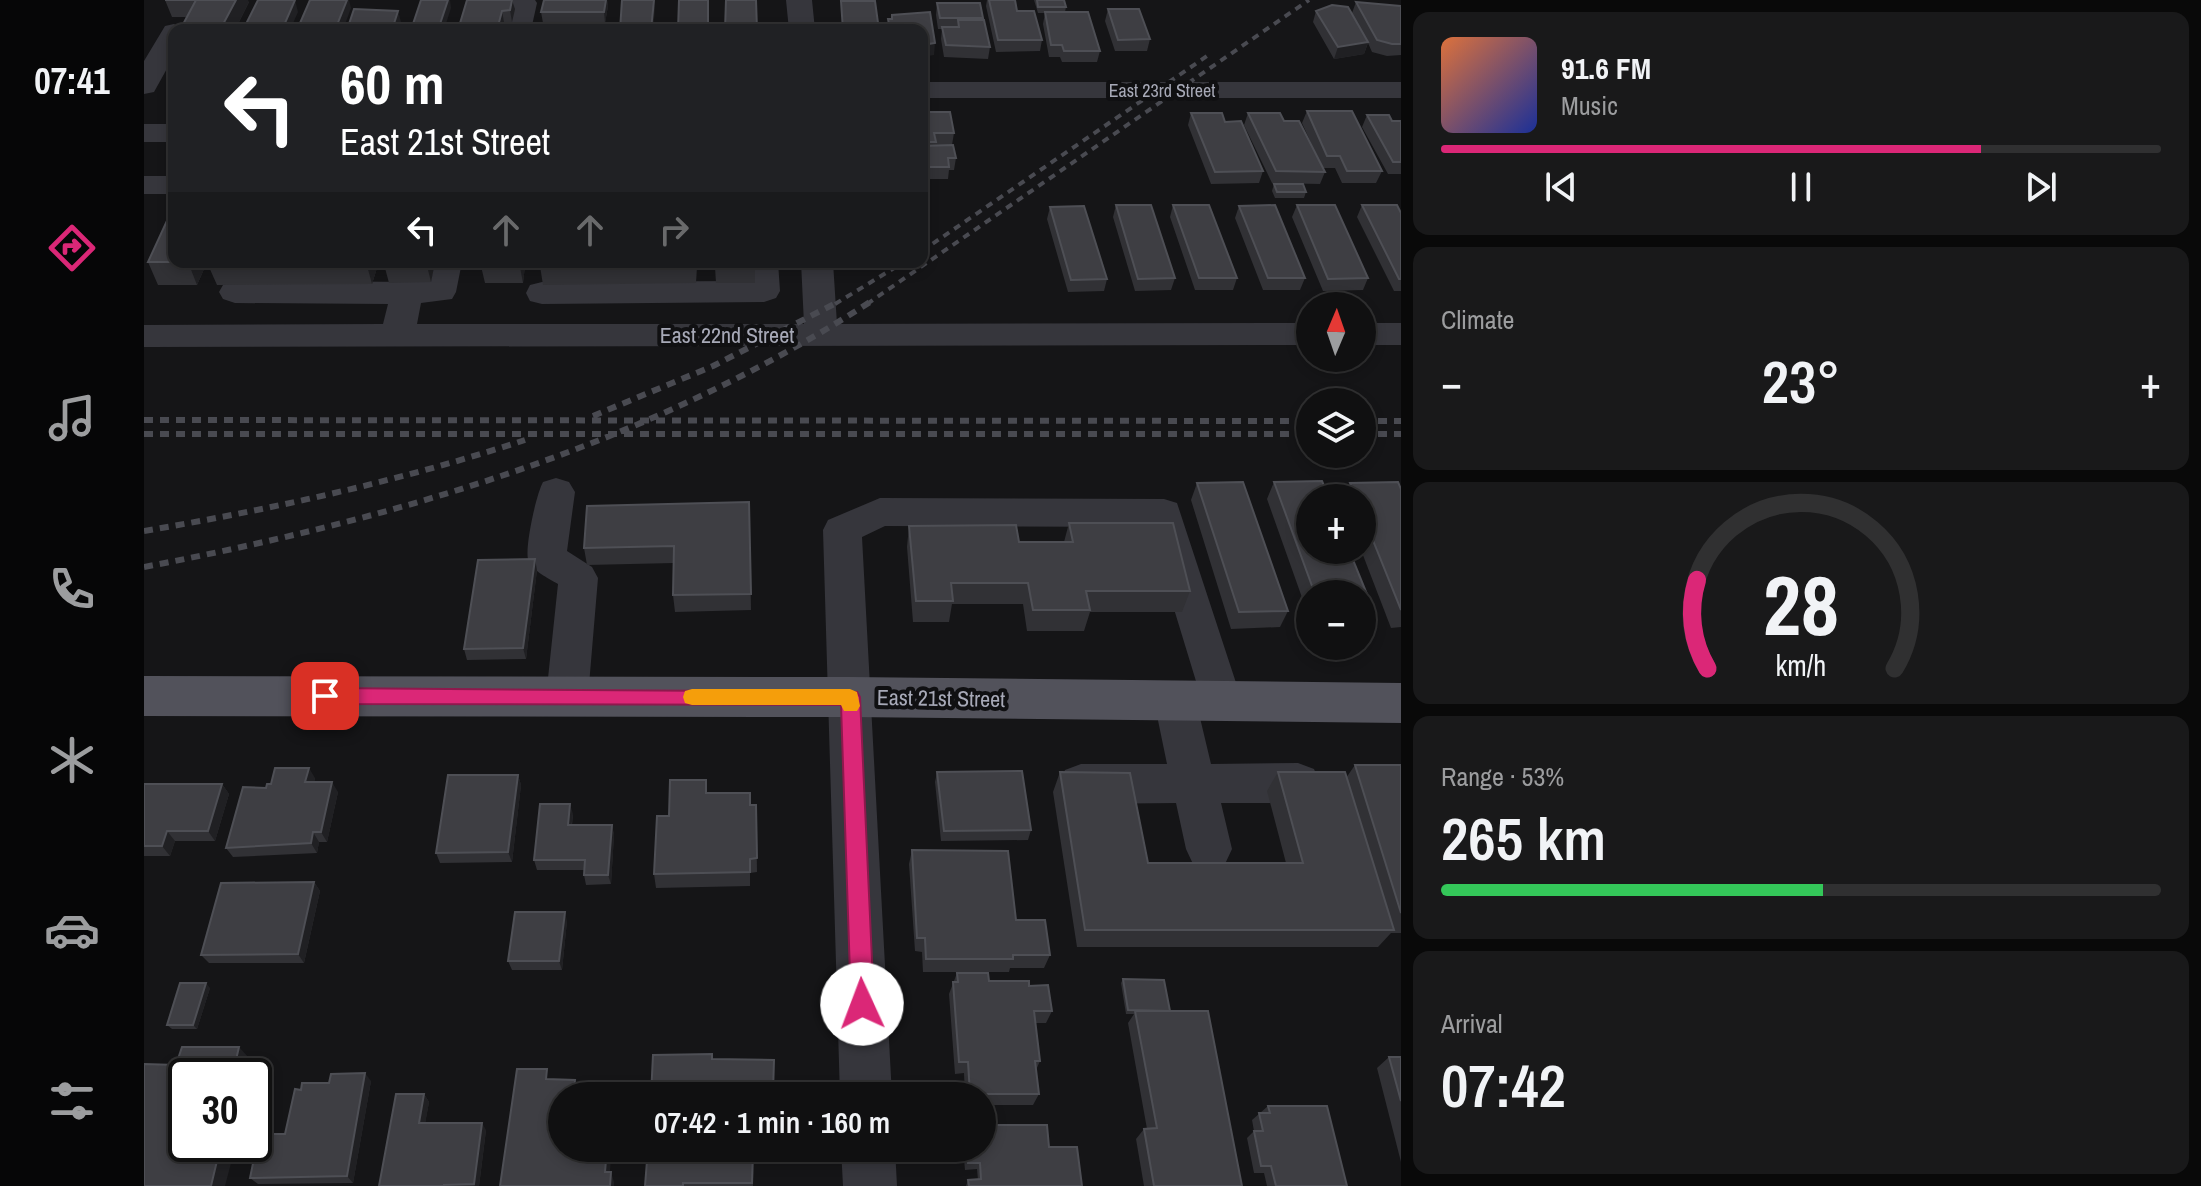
<!DOCTYPE html>
<meta charset="utf-8">
<style>
body{margin:0;font-family:"Archivo Narrow",sans-serif;background:#19191a;color:#f1f3f6;height:100vh;display:flex;flex-direction:column;font-size:30px;white-space:nowrap}
*{box-sizing:border-box;margin:0}
p{font-size:26px;color:#9c9d9f}
.icon{flex:none;width:44px;height:44px;fill:none;stroke:currentColor;stroke-width:2;stroke-linecap:round;stroke-linejoin:round}
.map{position:relative;flex:1;overflow:hidden}
.drawer{display:flex;flex-direction:column;gap:12px;padding:12px;background:#090909;width:800px}
.drawer>*{flex:none}
.guide{position:absolute;left:24px;top:24px;width:760px;height:244px;border-radius:16px;box-shadow:0 4px 12px #0003,0 0 0 2px #303031;background:#202124;color:#fff;overflow:hidden}
.needle{width:52px;rotate:2deg}
.fabs{position:absolute;left:1152px;top:292px;display:grid;gap:16px}
.fabs a{display:grid;place-items:center;width:80px;height:80px;border-radius:50%;background:#101011;box-shadow:0 4px 12px #0003,0 0 0 2px #303031;font-size:40px}
.speed{position:absolute;left:24px;top:1058px;display:flex;gap:16px;font-size:40px;font-weight:700;text-align:center}
.speed>*{display:grid;place-content:center;width:104px;height:104px;border-radius:50%;background:#101011;box-shadow:0 4px 12px #0003,0 0 0 2px #303031;line-height:1}
.speed .limit{border:4px solid #111;border-radius:12px;background:#fff;color:#111}
.pin{position:absolute;display:grid;place-items:center;width:68px;height:68px;color:#fff;margin:-34px;border-radius:16px;box-shadow:0 4px 12px #0006}
.me{position:absolute;width:88px;margin:-44px;rotate:358deg;stroke-linejoin:round;filter:drop-shadow(0 0 6px #0008)}
.turn{display:flex;align-items:center;gap:28px;height:168px;padding:0 40px;font-size:36px}
.turn .icon{width:104px;height:104px;stroke-width:2.5}
.turn b{display:block;font-size:56px;line-height:68px}
.lanes{display:flex;align-items:center;height:76px;padding:0 40px;background:#0003;justify-content:center;gap:40px;direction:ltr}
.lanes .off{opacity:.35}
.big{font-size:60px;font-weight:600;line-height:1.1}
.drawer .widget{flex:1;display:flex;flex-direction:column;justify-content:center;gap:12px;min-width:0;padding:0 28px;border-radius:16px;background:#19191a}
.drawer .dial{align-items:center;gap:0}
.dial svg{height:208px;overflow:visible;fill:none;stroke:#303031;stroke-width:7;stroke-linecap:round;text-anchor:middle}
.dial text{fill:#f1f3f6;stroke:none}
.song{display:flex;align-items:center;gap:24px}
.cover{width:96px;height:96px;border-radius:12px;background:linear-gradient(135deg,hsl(20 70% 55%),hsl(230 70% 35%))}
.played{height:8px;border-radius:4px;background:linear-gradient(90deg,#db2777 75%,#303031 75%)}
.keys{display:flex;justify-content:space-around;direction:ltr}
.heat{display:flex;justify-content:space-between;align-items:center;font-size:44px;direction:ltr}
.charge{height:12px;border-radius:6px;background:linear-gradient(90deg,#34c759 53%,#303031 0)}
.trip{position:absolute;left:404px;top:1082px;width:448px;height:80px;border-radius:40px;background:#101011;box-shadow:0 4px 12px #0003,0 0 0 2px #303031;font-weight:600;line-height:80px;text-align:center}
main{display:flex;flex:1;min-height:0}
.menu{display:flex;flex-direction:column;width:144px;justify-content:space-around;align-items:center;background:#060607;color:#9c9d9f}
.menu .icon{width:56px;height:56px}
.menu .current{color:#db2777}
.menu b{font-size:36px;color:#f1f3f6}
.map>svg:first-child{display:block}
.lines{fill:none;stroke-linecap:round;stroke-linejoin:round}
.minor{fill:#36363c;fill-rule:evenodd}
.major{fill:#52525b;fill-rule:evenodd}
.rail-far1{stroke:#494a51;stroke-width:4;stroke-dasharray:7 6;stroke-linecap:butt}
.rail{stroke:#494a51;stroke-width:6;stroke-dasharray:9 7;stroke-linecap:butt}
.wall{fill:#313135}
.shaded-wall{fill:#202023}
.building{fill:#3e3e43;stroke:#4e4f55;stroke-width:2}
.route{fill:#db2777;stroke:#8e194d;stroke-width:2}
.slow{fill:#f59e0b}
.labels{text-anchor:middle;dominant-baseline:central;stroke-width:8;stroke-linejoin:round;paint-order:stroke}
.far-street-label{font-size:18px;fill:#a7a9b7;stroke:#101012}
.street-label{font-size:22px;fill:#a7a9b7;stroke:#101012}
</style>
<main>
<nav class="menu">
<b>07:41</b>
<svg class="icon current" aria-label="directions" viewBox="0 0 24 24"><path d="M12 3l9 9-9 9-9-9zM9 14v-3h6M13 9l2 2-2 2"/></svg>
<svg class="icon" aria-label="music" viewBox="0 0 24 24"><path d="M9 18V5l10-2v13"/><circle cx="6" cy="18" r="3"/><circle cx="16" cy="16" r="3"/></svg>
<svg class="icon" aria-label="phone" viewBox="0 0 24 24"><path d="M5 4h4l2 5-3 2q2 4 5 5l2-3 5 2v4C11 20 4 13 5 4z"/></svg>
<svg class="icon" aria-label="climate" viewBox="0 0 24 24"><path d="M12 3v18M4 7l16 10M4 17L20 7"/></svg>
<svg class="icon" aria-label="car" viewBox="0 0 24 24"><path d="M5 17H2v-5l4-1 3-4h7l3 4 3 1v5h-3M9 17h6M6 11h13"/><circle cx="7" cy="17" r="2"/><circle cx="17" cy="17" r="2"/></svg>
<svg class="icon" aria-label="filters" viewBox="0 0 24 24"><path d="M4 7h16M4 17h16"/><circle cx="9" cy="7" r="2"/><circle cx="15" cy="17" r="2"/></svg>
</nav>
<div class="map">
<svg width="1257" height="1186" viewBox="0 0 1257 1186">
<rect width="100%" height="100%" fill="#151517"/>
<g class="lines">
<path class="minor" d="M369,0H391L393,3L387,30H361Z
M642,0H668L671,30H645Z
M30,24L42,30H30V56L10,92L0,94V61L21,26Z
M778,82H1257V98H778Z
M0,124H30V142H0Z
M0,176H30V194H0Z
M286,262H318L312,292L308,299L277,303L273,324H660L657,262H689L693,324L1166,323V345L0,347V325L239,324L244,304L91,303L79,299L75,292L79,285L91,281L282,282Z
M602,262H634L636,291L632,298L620,302L398,304L386,301L382,293L386,285L398,282L603,281Z
M1218,323H1257V345H1218Z
M412,478L425,482L431,492L423,551L448,567L454,578L444,697L438,710L423,715L408,710L402,697L414,584C404,578 388,571 384,559C381,546 392,495 399,482Z
M736,498L1020,499L1033,503L1098,701L1092,714L1077,719L1062,714L1005,527L741,526L718,537L748,1096H696L679,530L684,520Z
M1031,683L1046,688L1052,701L1067,764L1154,763L1170,769L1176,783L1170,797L1154,803H1077L1088,849L1081,864L1065,870L1049,864L1042,849L1032,803L937,804L921,798L915,784L921,770L937,764H1023L1010,701L1016,688Z
M697,1148H751L753,1186H699Z"/>
<path class="major" d="M0,676L706,677L1257,683V723L706,717L0,716Z"/>
<path class="rail-far1" d="M778,251L1066,54
M691,304L760,262
M723,304L1165,0"/>
<path class="rail" d="M449,416L569,366L694,302
M0,420L1166,421
M1218,421H1257
M0,434H1166
M1218,434H1257
M0,531C129,509 256,481 381,440
M0,567C256,518 506,444 726,302"/>
</g>
<path class="wall" d="M21,0L105,2L91,30H36L42,17H28Z
M323,0L371,9L368,22H360L358,30H314Z
M400,0H463L464,6L461,23H399L397,12Z
M843,0H871L873,11L898,40L896,51L852,52L842,6Z
M890,0H920L922,7L921,12L956,51L953,62H918L916,57H905L899,24L901,13H894Z
M1212,2L1257,6V55L1243,56L1228,52L1224,43L1220,54L1190,59L1169,22L1172,11L1208,13Z
M793,3L839,18L846,47L844,59L800,57L797,39L798,29H794L792,15Z
M964,9L1006,39L1003,51H971L961,21Z
M1163,111L1238,171L1232,183H1198L1191,168H1179L1181,172L1176,184L1128,183L1100,125L1104,113L1140,121L1176,163L1158,123Z
M778,112L810,133L808,145H792L812,158L810,170H805L804,179H778Z
M1047,113L1081,122L1119,171L1115,183L1067,184L1044,125Z
M1223,115L1248,121H1257V174H1244L1218,127Z
M1130,184L1162,192L1160,198H1131L1128,191Z
M972,205L1031,278L1027,290L991,291L969,217Z
M1029,205L1093,278L1089,290H1051L1026,217Z
M1153,205L1224,278L1219,290L1179,291L1148,217Z
M1218,205L1257,213V291H1250L1213,217Z
M1095,206L1161,278L1156,290H1119L1091,218Z
M906,207L963,279L960,291L924,292L903,219Z
M4,262H291L287,282L245,283L241,268H233L228,284L73,285L65,267H61L53,285H14Z
M336,262H611V283H572L571,267H553L552,283L399,285L396,266H381L379,283H341Z
M1178,481L1185,498H1166V550H1205L1229,609L1219,626H1218V594H1166V620L1123,499L1130,482Z
M1053,483L1144,611L1136,627L1087,629L1047,500Z
M1206,483L1257,489V627L1247,628L1217,550H1218V498H1198Z
M605,502L607,610L531,612L529,595L530,563L443,565L440,548Z
M925,523L1046,591L1038,612H946L940,631H883L879,604H808L805,622H769L763,547L765,526L875,542H920Z
M393,570L382,659L323,660L320,649Z
M1211,765H1257V933H1247L1234,947H933L909,792L916,772L1004,863H1142L1123,791L1134,772L1202,778Z
M793,772L887,830L884,840L797,841L791,782Z
M374,775L377,785L368,862L296,863L292,853Z
M171,778L170,782L194,792L183,842H175L173,853L89,857L82,848L122,788Z
M0,784H78L85,794L71,841H31L26,856H0Z
M563,793L606,805H612L613,872L606,873V886L512,888L510,874L525,816Z
M429,814L428,825H468L470,835L467,884L442,885L440,875V870H393L390,860Z
M768,850L872,920L906,955L900,968H866L865,972H779L778,952L771,951L765,864Z
M170,882L176,891L160,963H65L57,955Z
M423,921L418,970H368L364,961Z
M813,973L845,981L885,986L908,1011L902,1023H891L896,1061L892,1070L895,1094L889,1105H838V1096H821L820,1073L811,1074L805,994Z
M979,979L1026,1011L1098,1186H1000L992,1139L1000,1129H1003L984,1023L990,1014H982L977,983Z
M66,988L53,1029H28L23,1025Z
M1245,1057H1257V1162L1233,1068Z
M568,1059L630,1060V1096H507Z
M227,1081L209,1183L114,1184L106,1178L141,1134L157,1090L185,1083Z
M280,1094L285,1102L281,1123L342,1130L335,1186H235Z
M1124,1106L1203,1186H1123L1120,1173H1110L1103,1138L1110,1131L1108,1120Z
M905,1147L938,1186H822L824,1180H834L833,1169L821,1170L819,1148Z
M610,1148L609,1186H501Z"/>
<path class="shaded-wall" d="M92,0H104L105,2L91,30H76Z
M151,0L154,12L146,30H138Z
M203,0H205L207,8L199,30H191Z
M304,0H306L307,8L300,30H294Z
M368,0L371,9L368,22L366,10Z
M462,0H463L464,6L461,23L460,12Z
M510,0L511,9L509,30H507Z
M254,11L257,22L255,30H248Z
M358,11L360,22L358,30H353Z
M1224,42L1220,54L1190,59L1194,47Z
M791,43L790,55L778,57V45Z
M44,262H58L61,267L53,285Z
M222,262H231L233,268L228,284Z
M282,262H291L287,282Z
M375,262H381V266L379,283Z
M391,559L393,570L382,659L379,648Z
M165,768L171,778L167,792L161,782Z
M374,775L377,785L368,862L364,852Z
M188,782L194,792L183,842L177,832Z
M78,784L85,794L71,841L64,831Z
M426,804L429,814L426,835L424,825Z
M468,825L470,835L467,884L464,875Z
M23,831L31,841L26,856L18,846Z
M169,832L175,842L173,853L167,843Z
M170,882L176,891L160,963L154,954Z
M421,912L423,921L418,970L415,961Z
M62,983L66,988L53,1029L49,1025Z
M95,1047L106,1059L103,1071L108,1076H94L91,1064Z
M221,1073L227,1081L209,1183L203,1176Z
M431,1080L435,1092L434,1096H429Z
M280,1094L285,1102L280,1130L275,1123Z
M338,1123L342,1130L335,1186H331L330,1184Z
M77,1144H92L81,1186H67Z
M463,1148H468L465,1181L461,1172Z
M467,1172L470,1182V1186H466Z"/>
<path class="building" d="M21,0H92L76,30H36L52,0Z
M114,0H151L138,30H99Z
M166,0H203L191,30H153Z
M277,0H304L294,30H267Z
M323,0H368L366,10L358,11L353,30H314Z
M400,0H462L460,12H397Z
M478,0H510L507,30H476Z
M535,0H564V30H534Z
M582,0H612L613,30H581Z
M845,0H871L873,11H890L898,40H854Z
M893,0H920L922,7H894Z
M697,1H731L735,30H699Z
M1212,2L1257,6V44H1248L1233,40Z
M793,3H836L839,18H796Z
M1188,5L1204,7L1224,42L1194,47L1172,11Z
M210,9L254,11L248,30H203Z
M964,9H995L1006,39L974,40Z
M786,12L791,43L778,45V30H746L744,19H748V15Z
M901,12H944L956,51H920L918,45H907Z
M814,20H840L846,47L802,45L798,27H815Z
M1163,111H1208L1238,171H1203L1196,156H1183Z
M778,112H806L810,133H790L792,142H778Z
M1047,113H1078L1081,122L1097,121L1119,171L1071,172Z
M1104,113H1136L1140,121H1155L1181,172L1132,171Z
M1223,115H1245L1248,121H1257V162H1249Z
M809,145L812,158H804L805,167H778V146Z
M1130,184H1159L1162,192H1133Z
M972,205H1007L1031,278L994,279Z
M1029,205H1065L1093,278H1055Z
M1131,205L1161,278H1124L1095,206Z
M1153,205H1191L1224,278L1184,279Z
M1218,205H1253L1257,213V279H1255Z
M940,206L963,279L927,280L906,207Z
M27,212H30V262H44H4Z
M1178,481L1185,498H1166V550H1205L1229,609L1218,610V594H1171L1130,482Z
M1099,482L1144,611L1095,612L1053,483Z
M1254,482L1257,489V610L1218,513V498H1212L1206,483Z
M605,502L607,594L529,595L530,546L440,548L443,506Z
M925,523H1029L1046,591H942L946,610H889L884,583H807L809,601H772L765,526L872,525L875,542H929Z
M391,559L379,648L320,649L334,560Z
M1211,765H1257V913Z
M131,768H165L161,782H188L177,832H169L167,843L82,848L99,787L122,788L123,784H127Z
M878,771L887,830L800,831L793,772Z
M916,772L986,773L1004,863H1159L1134,772H1201L1250,930H941Z
M304,775H374L364,852L292,853Z
M526,780H562V793H606V805H612L613,858L606,859V872L510,874L513,816H525Z
M0,784H78L64,831H23L18,846H0Z
M396,804H426L424,825H468L464,875H440L441,860H390Z
M768,850L864,851L872,920H901L906,955H869V959H782L781,938H773Z
M170,882L154,954L57,955L77,883Z
M371,912H421L415,961H364Z
M813,973H844L845,981H885V986L904,985L908,1011H890L896,1061H891L895,1094H826L824,1062H815L809,982H814Z
M979,979L1020,980L1026,1011L984,1010Z
M36,983H62L49,1025H23Z
M991,1011H1064L1098,1186H1010L1000,1129L1013,1128Z
M38,1047H95L91,1064L97,1065L94,1076H42V1144H77L67,1186H0V1064L32,1065Z
M568,1054V1059L630,1060L629,1092H600V1096H507L509,1055Z
M1245,1057H1257V1101Z
M373,1069H403L402,1079L431,1080L429,1096H418V1148H463L461,1172H467L466,1186H356Z
M221,1073L203,1176L106,1178L115,1134H141L151,1089L157,1090L158,1083H185L187,1074Z
M252,1094H280L275,1123H338L330,1184L300,1185V1186H235Z
M1124,1106H1183L1203,1186H1132L1127,1166H1117L1110,1131H1119L1115,1113H1126Z
M838,1125H903L905,1147H933L938,1186H825L824,1180L837,1179L836,1163H824L823,1148H838Z
M504,1148H609L608,1183H539V1186H501Z"/>
<path class="route" d="M181,688L713,692L716,697L730,1004L726,1012L718,1015L710,1012L707,1004L697,705L181,704L175,702L172,696L175,690Z"/>
<path class="slow" d="M548,689H706L713,692L716,706L713,711H700L697,705H548L541,703L539,697L541,691Z"/>
<g class="labels">
<g class="far-street-label">
<text x="1018" y="90">East 23rd Street</text>
</g>
<g class="street-label">
<text x="583" y="335">East 22nd Street</text>
<text transform="translate(797 698) rotate(1)">East 21st Street</text>
</g>
</g>
</svg>
<div class="fabs">
<a><svg class="needle" viewBox="-14 -14 28 28"><path d="M0-13l5 13h-10z" fill="#e53935"/><path d="M0 13l5-13h-10z" fill="#9c9d9f"/></svg></a>
<a><svg class="icon" aria-label="layers" viewBox="0 0 24 24"><path d="M12 4l9 5-9 5-9-5zM3 14l9 5 9-5"/></svg></a>
<a>+</a>
<a>−</a>
</div>
<div class="speed"><div class="limit">30</div></div>
<div class="pin" style="left:181px;top:696px;background:#d93025"><svg class="icon" aria-label="arrive" viewBox="0 0 24 24"><path d="M6 21V4h12l-3 4 3 4H6"/></svg></div>
<svg class="me" style="left:718px;top:1004px" viewBox="-20 -20 40 40"><circle r="19" fill="#fff"/><path d="M0-13L10 11 0 6-10 11z" fill="#db2777"/></svg>
<div class="trip">07:42 · 1 min · 160 m</div>
<div class="guide">
<div class="turn"><svg class="icon" aria-label="left" viewBox="0 0 24 24"><path d="M17 20v-9H6M10 6l-5 5 5 5"/></svg><div><b>60 m</b>East 21st Street</div></div>
<div class="lanes"><svg class="icon" aria-label="left" viewBox="0 0 24 24"><path d="M17 20v-9H6M10 6l-5 5 5 5"/></svg><svg class="icon off" aria-label="ahead" viewBox="0 0 24 24"><path d="M12 20V5M6 11l6-6 6 6"/></svg><svg class="icon off" aria-label="ahead" viewBox="0 0 24 24"><path d="M12 20V5M6 11l6-6 6 6"/></svg><svg class="icon off" aria-label="right" viewBox="0 0 24 24"><path d="M7 20v-9h11M14 6l5 5-5 5"/></svg></div>
</div>
</div>
<section class="drawer">
<div class="widget">
<div class="song"><i class="cover"></i><div><b>91.6 FM</b><p>Music</p></div></div>
<div class="played"></div>
<div class="keys"><svg class="icon" aria-label="previous" viewBox="0 0 24 24"><path d="M18 5L8 12l10 7zM5 5v14"/></svg><svg class="icon" aria-label="pause" viewBox="0 0 24 24"><path d="M8 5v14M16 5v14"/></svg><svg class="icon" aria-label="next" viewBox="0 0 24 24"><path d="M6 5l10 7-10 7zM19 5v14"/></svg></div>
</div>
<div class="widget"><p>Climate</p>
<div class="heat"><a>−</a><b class="big">23°</b><a>+</a></div>
</div>
<div class="widget dial"><svg viewBox="0 0 100 80">
<path d="M14 69A42 42 0 1 1 86 69"/>
<path d="M14 69A42 42 0 0 1 10 35" stroke="#db2777"/>
<text x="50" y="56" font-size="32" font-weight="700">28</text>
<text x="50" y="72" font-size="11">km/h</text>
</svg></div>
<div class="widget"><p>Range · 53%</p><b class="big">265 km</b><div class="charge"></div></div>
<div class="widget"><p>Arrival</p><b class="big">07:42</b></div>
</section>
</main>
